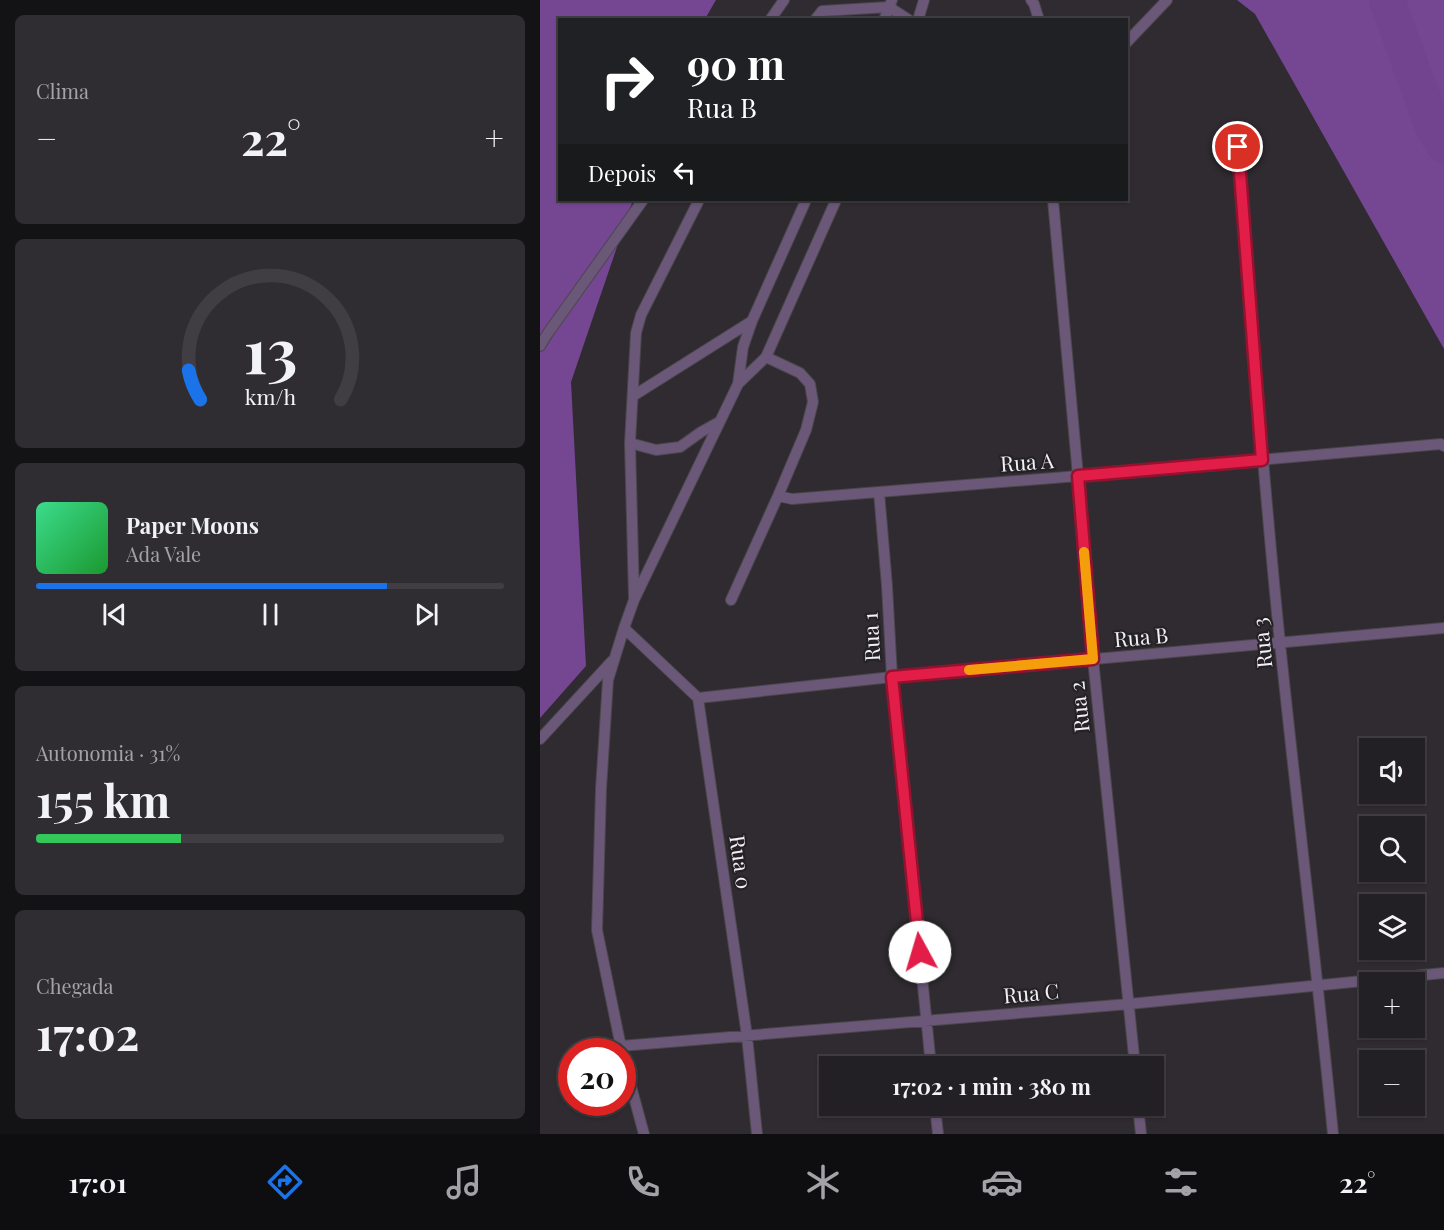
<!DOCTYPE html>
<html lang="pt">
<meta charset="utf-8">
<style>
body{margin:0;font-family:"Playfair Display",serif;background:#2f2d32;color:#f1f3f6;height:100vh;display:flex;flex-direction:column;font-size:22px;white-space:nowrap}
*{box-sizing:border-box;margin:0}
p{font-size:20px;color:#a3a3a7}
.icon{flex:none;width:33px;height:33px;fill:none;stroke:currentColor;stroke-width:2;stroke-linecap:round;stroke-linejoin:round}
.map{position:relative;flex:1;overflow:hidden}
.drawer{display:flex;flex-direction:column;gap:15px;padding:15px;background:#131214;width:540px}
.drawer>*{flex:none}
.hud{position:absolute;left:18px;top:18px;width:570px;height:183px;border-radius:0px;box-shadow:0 2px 4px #0004,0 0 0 2px #403e42;background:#202124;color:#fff;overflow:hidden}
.fabs{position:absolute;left:819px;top:738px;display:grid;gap:12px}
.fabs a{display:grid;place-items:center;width:66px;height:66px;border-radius:0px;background:#232025;box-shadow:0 2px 4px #0004,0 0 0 2px #403e42;font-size:30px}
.speed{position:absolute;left:18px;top:1038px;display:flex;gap:12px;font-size:30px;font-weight:700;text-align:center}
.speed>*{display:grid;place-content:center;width:78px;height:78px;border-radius:50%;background:#232025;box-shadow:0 2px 4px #0004,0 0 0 2px #403e42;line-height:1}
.speed .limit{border:9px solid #d22;background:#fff;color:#111}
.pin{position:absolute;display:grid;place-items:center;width:51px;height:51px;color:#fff;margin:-26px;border:3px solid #fff;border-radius:50%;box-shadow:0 2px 6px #0007}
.me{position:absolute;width:66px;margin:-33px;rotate:354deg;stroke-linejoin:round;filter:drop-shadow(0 0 4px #0008)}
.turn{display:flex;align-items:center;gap:21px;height:126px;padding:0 30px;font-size:27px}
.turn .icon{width:78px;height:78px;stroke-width:2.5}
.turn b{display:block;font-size:42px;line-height:51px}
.then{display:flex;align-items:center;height:57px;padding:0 30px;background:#0003;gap:12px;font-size:22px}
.big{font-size:45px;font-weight:700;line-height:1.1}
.drawer .tile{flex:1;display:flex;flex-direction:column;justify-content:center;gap:9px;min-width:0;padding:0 21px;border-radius:9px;background:#2f2d32}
.drawer .dial{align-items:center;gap:0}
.dial svg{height:156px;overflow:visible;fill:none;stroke:#403e42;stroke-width:7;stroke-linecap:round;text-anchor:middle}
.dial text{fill:#f1f3f6;stroke:none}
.song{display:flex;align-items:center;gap:18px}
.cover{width:72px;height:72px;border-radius:9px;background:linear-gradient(135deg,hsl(150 70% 55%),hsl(130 70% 35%))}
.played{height:6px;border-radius:3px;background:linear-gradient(90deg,#1a73e8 75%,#403e42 75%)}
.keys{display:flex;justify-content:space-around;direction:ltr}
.heat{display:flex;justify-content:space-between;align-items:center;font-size:33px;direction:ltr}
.charge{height:9px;border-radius:4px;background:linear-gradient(90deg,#34c759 31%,#403e42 0)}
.trip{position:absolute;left:279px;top:1056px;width:345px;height:60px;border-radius:0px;background:#232025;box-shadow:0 2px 4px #0004,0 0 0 2px #403e42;font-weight:700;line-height:60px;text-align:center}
.menu{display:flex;height:96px;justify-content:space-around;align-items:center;background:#0e0d0f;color:#a3a3a7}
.menu .icon{width:42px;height:42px}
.menu .active{color:#1a73e8}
.menu b{font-size:27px;color:#f1f3f6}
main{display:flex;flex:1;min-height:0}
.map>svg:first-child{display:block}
.forest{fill:#754692}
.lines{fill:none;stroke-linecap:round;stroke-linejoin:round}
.river{stroke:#72438f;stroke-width:36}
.service-casing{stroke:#4a474c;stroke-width:12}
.service{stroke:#6b5879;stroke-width:10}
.route-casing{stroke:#92132f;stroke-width:15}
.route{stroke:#e11d48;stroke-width:10}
.slow{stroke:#f59e0b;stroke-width:10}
.labels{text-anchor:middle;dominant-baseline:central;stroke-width:4.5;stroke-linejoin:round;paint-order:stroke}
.street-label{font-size:21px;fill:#f2f0f3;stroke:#252227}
</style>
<main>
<section class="drawer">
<div class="tile"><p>Clima</p>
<div class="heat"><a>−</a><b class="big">22°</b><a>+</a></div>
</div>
<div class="tile dial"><svg viewBox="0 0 100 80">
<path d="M14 69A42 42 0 1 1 86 69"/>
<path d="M14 69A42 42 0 0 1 8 54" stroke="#1a73e8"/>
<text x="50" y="56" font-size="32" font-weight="700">13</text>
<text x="50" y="72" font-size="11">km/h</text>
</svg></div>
<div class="tile">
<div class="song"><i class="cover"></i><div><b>Paper Moons</b><p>Ada Vale</p></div></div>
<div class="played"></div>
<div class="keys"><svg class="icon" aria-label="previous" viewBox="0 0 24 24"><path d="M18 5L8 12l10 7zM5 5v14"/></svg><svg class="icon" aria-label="pause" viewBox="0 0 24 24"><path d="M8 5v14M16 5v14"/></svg><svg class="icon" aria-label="next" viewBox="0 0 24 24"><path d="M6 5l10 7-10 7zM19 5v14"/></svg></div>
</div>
<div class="tile"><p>Autonomia · 31%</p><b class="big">155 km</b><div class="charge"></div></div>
<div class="tile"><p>Chegada</p><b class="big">17:02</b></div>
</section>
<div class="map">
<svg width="904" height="1134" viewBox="0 0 904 1134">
<rect width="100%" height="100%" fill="#2f2b31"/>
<path class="forest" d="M0,0H176L165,19L20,20V200H93L31,382L46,666L0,718Z
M697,0H904V349L715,14Z"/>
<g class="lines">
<path class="river" d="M847,0L893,127L904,145"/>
<g class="service-casing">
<path id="service" d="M491,0L494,4L499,20
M230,20L244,0
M275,20L282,11L349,7L369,20
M344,20L352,0
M378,20L384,0
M586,43L627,0
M698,147C711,312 723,478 740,643C757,807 777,970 793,1134
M159,200L101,315L96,333L90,443L116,450L140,447L161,432L179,422
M513,200L538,476L553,659L595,1066
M0,346L8,333L103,200
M226,357L260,373L270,384L273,402L266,430L238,496L252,499L538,476L901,444L904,446
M198,384L226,357L296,200
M93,396L212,321
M90,443L94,597
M339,492L347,586L352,677L391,1066
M191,600L238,496
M84,628L158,698L207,1036L217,1134
M158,698L352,677L904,628
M0,739L72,661
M81,1046L589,1004L904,973
M82,1052L57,930L61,789L68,680L84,628L94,600L198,384L203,347L212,321L266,200
M82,1053L104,1134
M395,1106L398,1134
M598,1106L601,1134"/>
</g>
<use href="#service" class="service"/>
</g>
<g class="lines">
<g class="route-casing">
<path id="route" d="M380,952L352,677L553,659L538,476L722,460L698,147"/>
</g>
<use href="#route" class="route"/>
<path class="slow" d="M429,670L553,659L544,552"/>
</g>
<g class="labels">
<g class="street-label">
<text transform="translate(487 461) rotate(-4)">Rua A</text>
<text transform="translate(601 636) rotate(-5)">Rua B</text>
<text transform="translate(330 637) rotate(-93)">Rua 1</text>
<text transform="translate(721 643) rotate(-96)">Rua 3</text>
<text transform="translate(538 707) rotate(-96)">Rua 2</text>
<text transform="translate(202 862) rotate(82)">Rua 0</text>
<text transform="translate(491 992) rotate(-5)">Rua C</text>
</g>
</g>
</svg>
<div class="fabs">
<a><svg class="icon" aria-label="sound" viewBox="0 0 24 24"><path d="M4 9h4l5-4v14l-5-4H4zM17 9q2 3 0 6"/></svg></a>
<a><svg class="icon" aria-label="search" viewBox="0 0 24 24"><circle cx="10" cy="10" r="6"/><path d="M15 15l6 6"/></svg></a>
<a><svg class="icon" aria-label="layers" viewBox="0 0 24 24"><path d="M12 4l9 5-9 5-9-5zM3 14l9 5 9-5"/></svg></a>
<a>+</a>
<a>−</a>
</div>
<div class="speed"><div class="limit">20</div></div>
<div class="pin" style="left:698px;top:147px;background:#d93025"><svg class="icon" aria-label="arrive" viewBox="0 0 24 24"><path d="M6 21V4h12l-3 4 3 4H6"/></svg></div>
<svg class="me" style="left:380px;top:952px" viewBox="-20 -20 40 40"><circle r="19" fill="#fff"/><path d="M0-13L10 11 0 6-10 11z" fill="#e11d48"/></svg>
<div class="trip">17:02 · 1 min · 380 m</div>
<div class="hud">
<div class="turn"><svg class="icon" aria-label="right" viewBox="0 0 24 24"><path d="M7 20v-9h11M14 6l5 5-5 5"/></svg><div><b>90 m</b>Rua B</div></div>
<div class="then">Depois<svg class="icon" aria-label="left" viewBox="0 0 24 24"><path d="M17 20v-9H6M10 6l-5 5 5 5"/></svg></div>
</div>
</div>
</main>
<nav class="menu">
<b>17:01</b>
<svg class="icon active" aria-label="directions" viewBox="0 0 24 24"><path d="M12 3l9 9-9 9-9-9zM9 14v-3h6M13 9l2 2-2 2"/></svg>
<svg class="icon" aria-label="music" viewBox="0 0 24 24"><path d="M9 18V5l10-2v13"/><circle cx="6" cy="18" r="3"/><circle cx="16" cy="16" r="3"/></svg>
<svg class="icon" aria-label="phone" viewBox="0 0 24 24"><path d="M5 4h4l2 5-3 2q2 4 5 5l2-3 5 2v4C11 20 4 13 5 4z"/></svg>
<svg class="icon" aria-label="climate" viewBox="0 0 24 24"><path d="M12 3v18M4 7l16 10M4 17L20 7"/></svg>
<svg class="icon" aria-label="car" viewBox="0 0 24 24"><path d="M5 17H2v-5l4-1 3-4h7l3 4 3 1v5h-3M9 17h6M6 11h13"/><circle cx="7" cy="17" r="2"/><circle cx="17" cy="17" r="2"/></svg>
<svg class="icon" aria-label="filters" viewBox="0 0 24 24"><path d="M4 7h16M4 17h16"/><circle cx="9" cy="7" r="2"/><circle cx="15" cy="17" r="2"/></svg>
<b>22°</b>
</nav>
